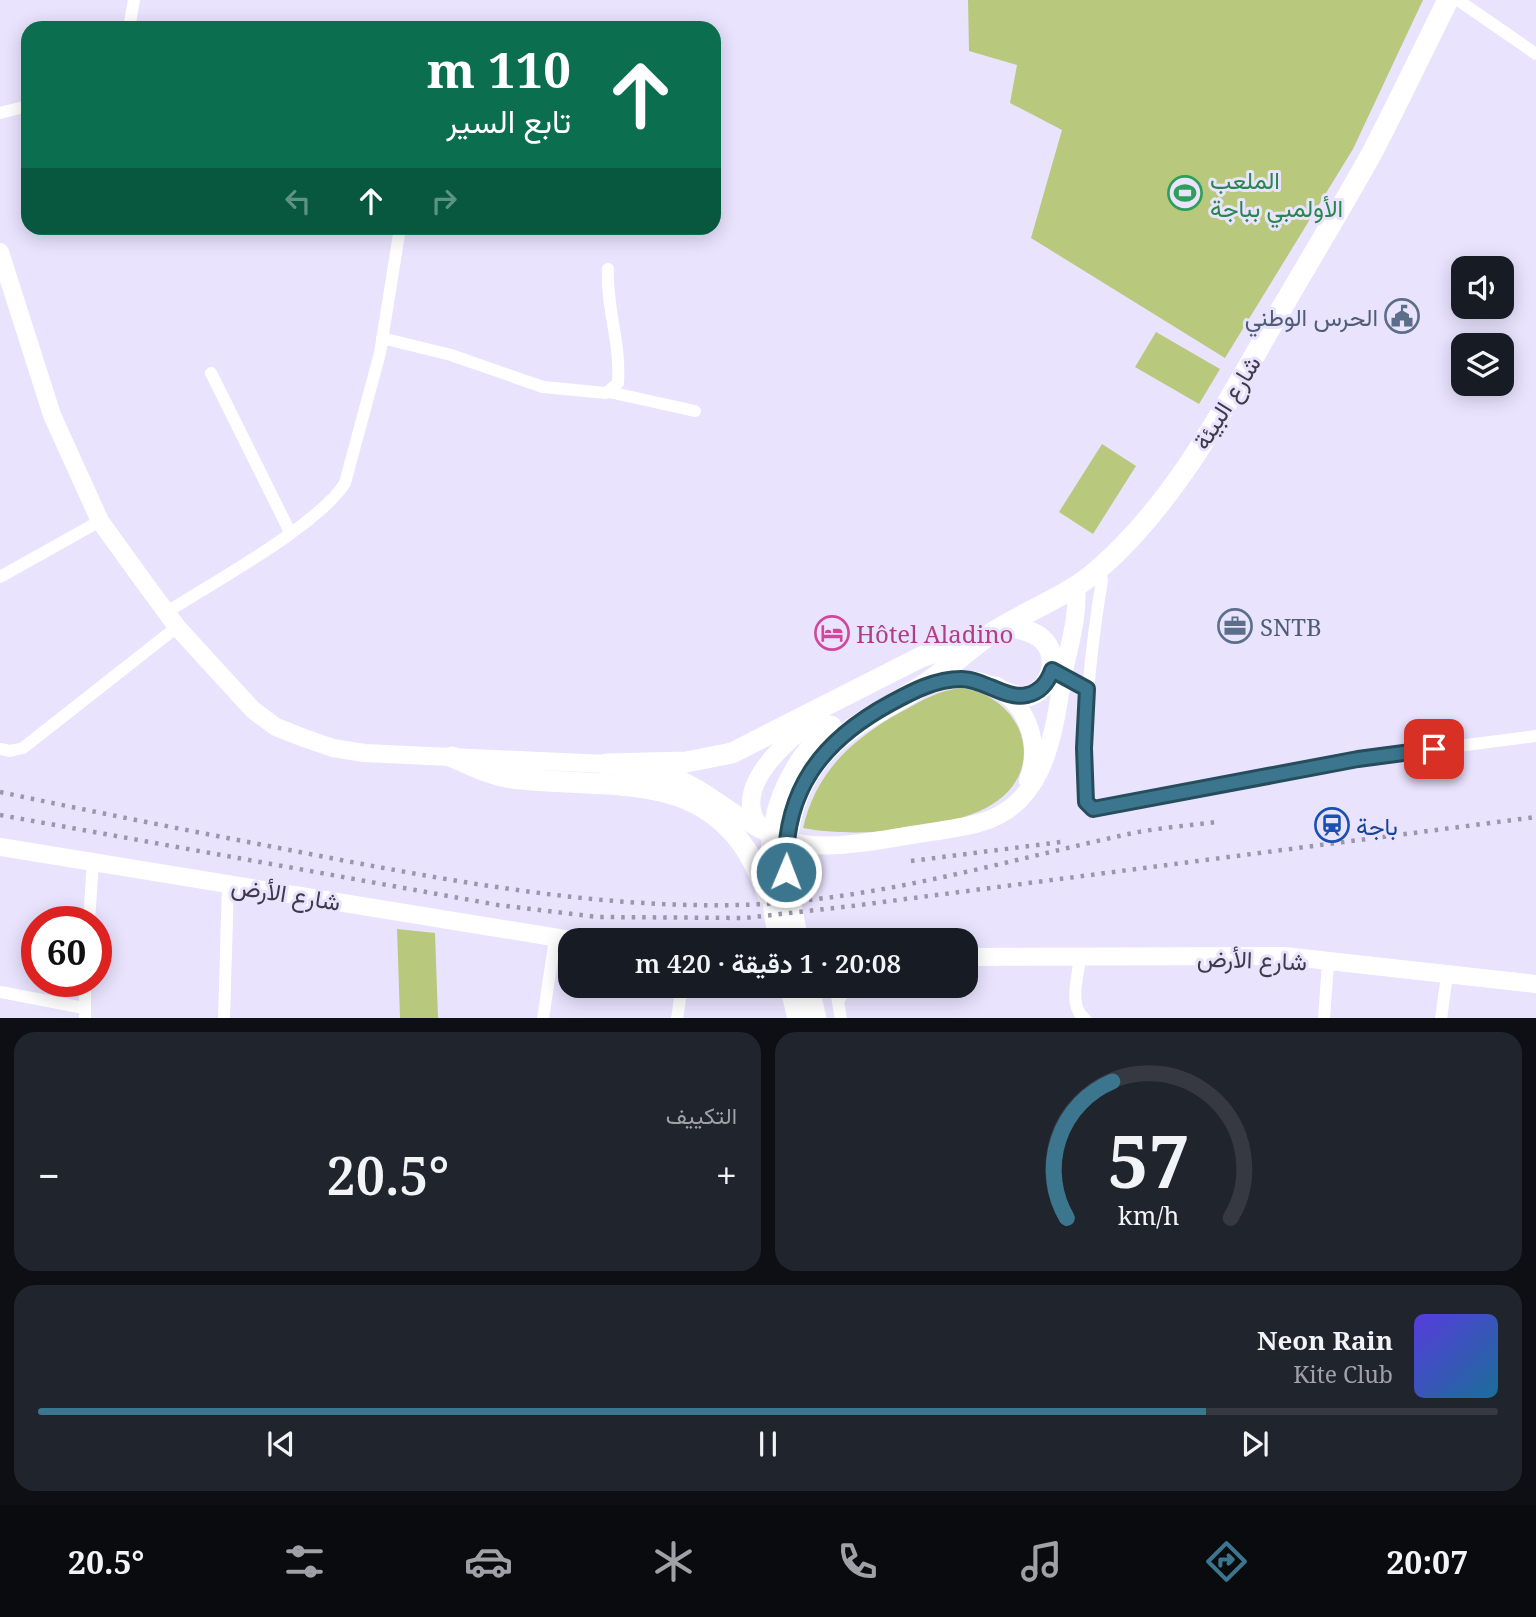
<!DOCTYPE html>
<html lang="ar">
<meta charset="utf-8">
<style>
body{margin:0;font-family:"Noto Serif",Vazirmatn,serif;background:#20242c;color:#f1f3f6;direction:rtl;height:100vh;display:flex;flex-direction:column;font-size:26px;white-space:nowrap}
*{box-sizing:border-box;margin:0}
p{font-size:23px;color:#9ea1a6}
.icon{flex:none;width:38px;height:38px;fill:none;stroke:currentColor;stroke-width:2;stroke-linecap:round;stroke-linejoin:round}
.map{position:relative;height:1018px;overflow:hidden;direction:ltr}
.panel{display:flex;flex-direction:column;gap:14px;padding:14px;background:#0d0f14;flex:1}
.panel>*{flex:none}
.top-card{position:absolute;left:21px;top:21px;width:700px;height:214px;border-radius:21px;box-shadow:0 4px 18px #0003;direction:rtl;background:#0b6e4f;color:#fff;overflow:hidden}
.buttons{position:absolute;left:1451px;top:256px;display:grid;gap:14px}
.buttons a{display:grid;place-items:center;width:63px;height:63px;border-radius:14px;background:#171b24;box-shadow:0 4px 18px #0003;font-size:35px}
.speed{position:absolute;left:21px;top:906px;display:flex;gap:14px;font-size:35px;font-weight:700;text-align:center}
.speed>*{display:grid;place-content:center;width:91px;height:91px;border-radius:50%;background:#171b24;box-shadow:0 4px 18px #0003;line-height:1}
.speed .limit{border:10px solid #d22;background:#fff;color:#111}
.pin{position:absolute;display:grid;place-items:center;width:60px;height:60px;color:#fff;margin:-30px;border-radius:14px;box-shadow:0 4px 10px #0006}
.me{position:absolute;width:77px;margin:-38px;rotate:1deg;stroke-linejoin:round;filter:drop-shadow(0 0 5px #0008)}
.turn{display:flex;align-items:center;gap:24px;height:147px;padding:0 35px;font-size:32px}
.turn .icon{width:91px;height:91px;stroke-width:2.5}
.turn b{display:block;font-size:49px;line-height:60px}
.lanes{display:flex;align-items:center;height:66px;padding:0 35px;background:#0003;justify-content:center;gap:35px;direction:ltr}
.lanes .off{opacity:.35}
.big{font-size:52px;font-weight:600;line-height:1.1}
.panel .widget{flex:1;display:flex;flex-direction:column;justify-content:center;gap:10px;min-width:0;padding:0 24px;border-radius:21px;background:#20242c}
.panel .dial{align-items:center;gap:0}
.dial svg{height:182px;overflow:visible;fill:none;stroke:#363941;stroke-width:7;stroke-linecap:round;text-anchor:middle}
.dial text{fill:#f1f3f6;stroke:none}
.song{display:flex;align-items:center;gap:21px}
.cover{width:84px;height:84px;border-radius:10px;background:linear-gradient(135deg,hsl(250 70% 55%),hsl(200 70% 35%))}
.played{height:7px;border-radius:4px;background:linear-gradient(90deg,#3b768e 80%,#363941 80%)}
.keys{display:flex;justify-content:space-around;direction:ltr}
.heat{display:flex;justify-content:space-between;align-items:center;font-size:38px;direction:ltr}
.panel .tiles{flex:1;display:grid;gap:14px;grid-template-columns:1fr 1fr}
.widget:last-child{grid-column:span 2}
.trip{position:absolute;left:558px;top:928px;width:420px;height:70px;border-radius:21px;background:#171b24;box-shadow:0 4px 18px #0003;font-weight:600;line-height:70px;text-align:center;direction:rtl}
.tabs{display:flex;height:112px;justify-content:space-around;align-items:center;background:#090b0e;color:#9ea1a6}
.tabs .icon{width:49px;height:49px}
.tabs .on{color:#3b768e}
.tabs b{font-size:32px;color:#f1f3f6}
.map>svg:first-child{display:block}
.green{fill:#b8c97d}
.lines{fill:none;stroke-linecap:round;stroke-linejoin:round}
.street{stroke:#fff;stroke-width:12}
.secondary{stroke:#fff;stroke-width:18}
.primary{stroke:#fff;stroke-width:21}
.rail{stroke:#9c96ac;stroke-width:4.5;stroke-dasharray:3.5 7;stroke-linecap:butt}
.route-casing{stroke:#264d5c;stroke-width:18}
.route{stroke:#3b768e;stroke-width:12}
.labels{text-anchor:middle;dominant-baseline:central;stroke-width:6;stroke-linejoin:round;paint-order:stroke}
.leisure-label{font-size:24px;fill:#27864d;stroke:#e9e3fe;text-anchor:start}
.service-label{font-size:24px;fill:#4e5e75;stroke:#e9e3fe;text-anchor:end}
.street-label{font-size:24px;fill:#3e3a48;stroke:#e9e3fe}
.hotel-label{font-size:24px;fill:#b23c85;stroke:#e9e3fe;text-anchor:start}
.transit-label{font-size:24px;fill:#164399;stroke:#e9e3fe;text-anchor:start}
</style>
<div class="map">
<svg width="1536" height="1019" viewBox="0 0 1536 1019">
<rect width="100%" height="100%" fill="#e9e3fe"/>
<path class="green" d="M968,0H1423L1353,149L1225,358L1031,238L1062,130L1010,103L1017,65L969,51Z
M1156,332L1220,369L1199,404L1135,367Z
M1102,444L1136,466L1093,534L1059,512Z
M961,688C1027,697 1050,775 986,808C940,831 853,838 803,828C816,772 852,739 901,712C921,701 939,690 961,688Z
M397,929L435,933L438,1018H400Z"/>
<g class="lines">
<path class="street" d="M1458,0L1536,54
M129,28L134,0
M0,113L28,106
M382,338L451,355L543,387L606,393L618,383C621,343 606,308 608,269
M211,373L290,532
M609,392L695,411
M1099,569L1102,580C1090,653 1082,727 1086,802L1090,808L1358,759L1536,736
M0,577L100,521
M167,612C211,584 320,524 345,483L380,353L400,228
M1057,673L1087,689
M0,749L10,751L23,748L177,627
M89,922L93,861
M1080,958C1078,976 1068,1007 1085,1019
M835,985L841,1019
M0,992L84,1008
M838,1001L848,985
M85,1019V982
M224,1019L228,884
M543,1019L555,938
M677,1019L682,985
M1324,1019L1328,963
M1441,1019L1447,975"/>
<path class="secondary" d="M0,252L52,415L100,521L136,571L177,627L253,710L276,727L304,738L333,748L364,753L606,764C636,768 666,771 693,786C722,802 747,826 779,838C818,852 861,843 900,837C926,832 953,830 979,823C1044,806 1053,737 1062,682C1067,652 1079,618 1076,588
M928,685C943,681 957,677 972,680C1020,687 1045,737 1028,781
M760,827C728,787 791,737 821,715
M0,847L571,940
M966,957L1284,956L1536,984"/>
<path class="primary" d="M995,687C1005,692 1015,698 1027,696C1052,690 1061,657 1042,639C1033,631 1018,628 1007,625
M452,757C470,764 492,776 512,778C619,791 721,762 767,894
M606,764L686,762L732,753L921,657L974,639
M779,940C763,857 765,787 831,726
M798,940C785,878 776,821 814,766C841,728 881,712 919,688C945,672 967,650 992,633C1027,610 1068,597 1100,568C1175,502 1224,409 1273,323C1306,266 1341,209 1373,151C1399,101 1423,50 1448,0
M790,985L798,1019
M808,985L816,1019"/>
<path class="rail" d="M0,792C113,816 227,838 341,860C473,885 605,908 740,905C872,901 997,863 1124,835C1154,828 1186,826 1216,822
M0,815L498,905L598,917L745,918L852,906L1536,817
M911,861L1061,842"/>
</g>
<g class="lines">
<g class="route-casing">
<path id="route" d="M786,872C783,791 821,741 891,703C913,691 936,679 961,679C984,679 1006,700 1027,695C1040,692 1048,682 1052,670L1087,689L1084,748L1086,802L1093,809L1358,759L1434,749"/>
</g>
<use href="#route" class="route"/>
</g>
<defs>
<g id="stadium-ring" transform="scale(1.75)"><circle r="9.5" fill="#e9e3fe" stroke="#2e9e5b" stroke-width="1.5"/><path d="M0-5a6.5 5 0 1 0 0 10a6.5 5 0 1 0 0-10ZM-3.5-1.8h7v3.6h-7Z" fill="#2e9e5b"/></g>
<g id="civic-ring" transform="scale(1.75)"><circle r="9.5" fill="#e9e3fe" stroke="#5c6f8a" stroke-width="1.5"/><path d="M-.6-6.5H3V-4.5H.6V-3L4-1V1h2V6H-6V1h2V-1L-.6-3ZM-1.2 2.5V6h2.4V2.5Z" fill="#5c6f8a"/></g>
<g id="office-ring" transform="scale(1.75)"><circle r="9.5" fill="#e9e3fe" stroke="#5c6f8a" stroke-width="1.5"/><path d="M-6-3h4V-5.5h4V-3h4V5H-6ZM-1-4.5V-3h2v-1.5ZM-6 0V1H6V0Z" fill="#5c6f8a"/></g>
<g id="hotel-ring" transform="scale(1.75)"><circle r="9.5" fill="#e9e3fe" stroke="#d1479c" stroke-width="1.5"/><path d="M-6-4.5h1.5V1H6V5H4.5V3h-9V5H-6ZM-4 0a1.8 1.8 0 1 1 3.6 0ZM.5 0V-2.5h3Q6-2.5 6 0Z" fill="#d1479c"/></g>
<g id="station-ring" transform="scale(1.75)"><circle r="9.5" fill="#e9e3fe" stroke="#1a4fb4" stroke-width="1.5"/><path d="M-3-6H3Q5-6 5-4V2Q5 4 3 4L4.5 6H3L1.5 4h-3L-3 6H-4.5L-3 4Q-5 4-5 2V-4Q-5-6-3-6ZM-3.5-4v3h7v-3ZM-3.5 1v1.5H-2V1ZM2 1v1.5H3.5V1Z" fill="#1a4fb4"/></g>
</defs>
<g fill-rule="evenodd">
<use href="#stadium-ring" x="1185" y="193"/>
<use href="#civic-ring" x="1402" y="316"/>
<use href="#office-ring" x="1235" y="626"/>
<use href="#hotel-ring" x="832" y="633"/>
<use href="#station-ring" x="1332" y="825"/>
</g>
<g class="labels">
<g class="leisure-label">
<text x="1210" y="179">الملعب<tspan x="1210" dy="28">الأولمبي بباجة</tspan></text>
</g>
<g class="service-label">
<text x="1378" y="316">الحرس الوطني</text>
<text x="1260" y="626" text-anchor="start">SNTB</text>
</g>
<g class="street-label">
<text transform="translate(1226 402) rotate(-58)">شارع البيئة</text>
<text transform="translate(286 893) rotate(9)">شارع الأرض</text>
<text transform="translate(1252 959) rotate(2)">شارع الأرض</text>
</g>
<g class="hotel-label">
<text x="856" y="633">Hôtel Aladino</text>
</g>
<g class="transit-label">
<text x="1356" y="825">باجة</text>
</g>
</g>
</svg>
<div class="buttons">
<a><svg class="icon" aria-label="sound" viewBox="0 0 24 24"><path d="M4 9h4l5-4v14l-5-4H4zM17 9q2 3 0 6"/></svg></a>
<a><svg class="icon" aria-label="layers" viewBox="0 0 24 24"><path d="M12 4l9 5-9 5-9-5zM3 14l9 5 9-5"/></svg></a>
</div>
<div class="speed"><div class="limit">60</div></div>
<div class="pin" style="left:1434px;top:749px;background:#d93025"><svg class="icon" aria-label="arrive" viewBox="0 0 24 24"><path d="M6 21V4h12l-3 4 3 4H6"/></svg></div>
<svg class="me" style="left:786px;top:872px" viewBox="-20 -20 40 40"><circle r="17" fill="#3b768e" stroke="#fff" stroke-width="3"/><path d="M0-11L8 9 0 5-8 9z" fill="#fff"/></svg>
<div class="trip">20:08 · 1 دقيقة · 420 m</div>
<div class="top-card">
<div class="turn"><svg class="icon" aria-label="ahead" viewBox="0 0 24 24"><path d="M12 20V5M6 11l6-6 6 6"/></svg><div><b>110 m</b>تابع السير</div></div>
<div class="lanes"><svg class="icon off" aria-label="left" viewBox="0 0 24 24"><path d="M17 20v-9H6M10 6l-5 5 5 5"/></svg><svg class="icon" aria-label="ahead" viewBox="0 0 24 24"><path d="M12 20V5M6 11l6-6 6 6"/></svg><svg class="icon off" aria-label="right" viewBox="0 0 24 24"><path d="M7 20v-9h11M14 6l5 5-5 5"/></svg></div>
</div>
</div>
<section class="panel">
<div class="tiles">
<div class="widget dial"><svg viewBox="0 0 100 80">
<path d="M14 69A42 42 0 1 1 86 69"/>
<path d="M14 69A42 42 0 0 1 34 9" stroke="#3b768e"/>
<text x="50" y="56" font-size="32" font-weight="700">57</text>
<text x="50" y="72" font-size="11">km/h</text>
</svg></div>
<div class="widget"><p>التكييف</p>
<div class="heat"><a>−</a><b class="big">20.5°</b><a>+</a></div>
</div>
<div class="widget">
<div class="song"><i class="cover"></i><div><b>Neon Rain</b><p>Kite Club</p></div></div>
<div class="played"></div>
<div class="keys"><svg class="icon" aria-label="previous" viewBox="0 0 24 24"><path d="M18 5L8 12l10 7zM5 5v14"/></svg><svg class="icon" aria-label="pause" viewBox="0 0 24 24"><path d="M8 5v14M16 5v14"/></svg><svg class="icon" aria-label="next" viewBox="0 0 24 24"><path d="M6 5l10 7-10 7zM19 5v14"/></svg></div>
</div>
</div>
</section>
<nav class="tabs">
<b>20:07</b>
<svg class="icon on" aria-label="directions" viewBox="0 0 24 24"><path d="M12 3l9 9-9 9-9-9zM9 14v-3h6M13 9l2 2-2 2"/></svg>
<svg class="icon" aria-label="music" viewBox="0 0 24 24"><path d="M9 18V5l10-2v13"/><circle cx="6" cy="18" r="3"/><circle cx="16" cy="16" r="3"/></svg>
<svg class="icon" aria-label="phone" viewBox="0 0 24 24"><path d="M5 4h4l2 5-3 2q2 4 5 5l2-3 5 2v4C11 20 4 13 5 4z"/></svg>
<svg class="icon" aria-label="climate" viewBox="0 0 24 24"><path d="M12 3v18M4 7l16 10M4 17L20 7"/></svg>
<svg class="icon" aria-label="car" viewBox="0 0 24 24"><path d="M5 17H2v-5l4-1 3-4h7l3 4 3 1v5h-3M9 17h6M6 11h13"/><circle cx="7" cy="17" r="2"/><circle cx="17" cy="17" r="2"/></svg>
<svg class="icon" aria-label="filters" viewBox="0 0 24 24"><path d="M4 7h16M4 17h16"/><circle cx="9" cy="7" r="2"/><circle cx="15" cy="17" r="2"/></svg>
<b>20.5°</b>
</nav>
